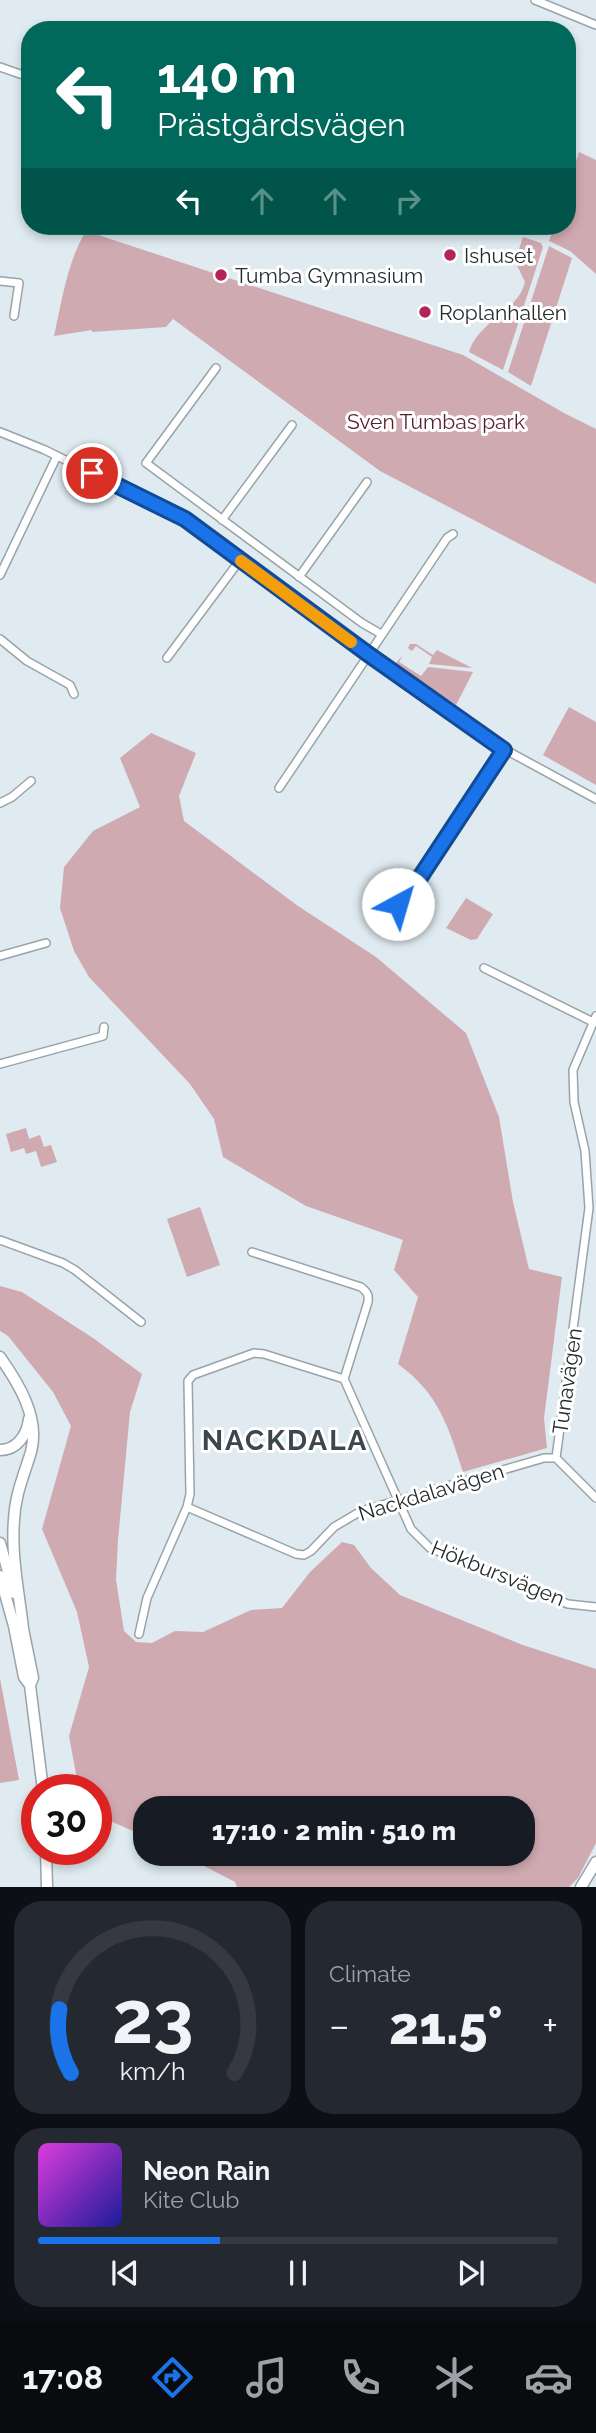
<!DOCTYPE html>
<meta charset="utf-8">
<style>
body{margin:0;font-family:Raleway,sans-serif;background:#242831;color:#f1f3f6;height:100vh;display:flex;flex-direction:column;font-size:26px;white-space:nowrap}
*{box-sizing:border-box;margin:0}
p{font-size:23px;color:#9ea1a6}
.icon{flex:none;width:38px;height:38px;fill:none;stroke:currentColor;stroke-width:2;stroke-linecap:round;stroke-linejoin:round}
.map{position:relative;height:1887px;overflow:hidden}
.drawer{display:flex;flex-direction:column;gap:14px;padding:14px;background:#0d0f14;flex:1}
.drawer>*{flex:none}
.hud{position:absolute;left:21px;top:21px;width:555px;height:214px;border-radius:28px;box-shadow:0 4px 10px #0003;background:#00695c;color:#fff;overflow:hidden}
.speed{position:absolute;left:21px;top:1774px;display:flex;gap:14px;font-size:35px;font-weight:700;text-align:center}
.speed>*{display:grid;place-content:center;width:91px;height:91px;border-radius:50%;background:#171b24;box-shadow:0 4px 10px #0003;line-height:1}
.speed .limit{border:10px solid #d22;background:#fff;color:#111}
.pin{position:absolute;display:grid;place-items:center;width:60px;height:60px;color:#fff;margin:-30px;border:4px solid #fff;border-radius:50%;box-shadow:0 2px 7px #0007}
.me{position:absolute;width:77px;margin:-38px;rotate:39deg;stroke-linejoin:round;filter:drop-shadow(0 0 5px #0008)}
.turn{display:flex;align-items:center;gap:24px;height:147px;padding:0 21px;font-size:32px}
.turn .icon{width:91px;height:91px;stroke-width:2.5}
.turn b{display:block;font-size:49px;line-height:60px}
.lanes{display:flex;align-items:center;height:66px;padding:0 21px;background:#0003;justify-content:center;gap:35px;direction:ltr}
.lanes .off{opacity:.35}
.big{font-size:52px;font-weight:800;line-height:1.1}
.drawer .card{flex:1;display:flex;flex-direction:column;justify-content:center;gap:10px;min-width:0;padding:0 24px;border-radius:28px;background:#242831}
.drawer .dial{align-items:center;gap:0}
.dial svg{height:182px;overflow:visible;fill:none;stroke:#363941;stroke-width:7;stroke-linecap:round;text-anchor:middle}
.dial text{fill:#f1f3f6;stroke:none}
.song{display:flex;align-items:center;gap:21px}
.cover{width:84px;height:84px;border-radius:10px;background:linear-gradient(135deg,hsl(300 70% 55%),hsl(240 70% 35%))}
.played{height:7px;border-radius:4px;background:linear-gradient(90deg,#1a73e8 35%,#363941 35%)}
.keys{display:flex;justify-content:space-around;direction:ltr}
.heat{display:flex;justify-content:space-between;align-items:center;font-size:38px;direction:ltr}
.drawer .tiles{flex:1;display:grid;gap:14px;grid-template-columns:1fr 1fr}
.card:last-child{grid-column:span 2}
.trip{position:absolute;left:133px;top:1796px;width:402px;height:70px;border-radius:28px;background:#171b24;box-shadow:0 4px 10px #0003;font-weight:800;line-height:70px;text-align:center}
.menu{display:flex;height:112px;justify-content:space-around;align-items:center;background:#090b0e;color:#9ea1a6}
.menu .icon{width:49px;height:49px}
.menu .selected{color:#1a73e8}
.menu b{font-size:32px;color:#f1f3f6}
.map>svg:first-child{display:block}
.green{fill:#d0aab1}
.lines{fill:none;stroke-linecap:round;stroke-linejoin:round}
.street-casing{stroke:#99a3a9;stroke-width:10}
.secondary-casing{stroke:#99a3a9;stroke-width:13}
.street{stroke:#fff;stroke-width:7}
.secondary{stroke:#fff;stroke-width:10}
.route-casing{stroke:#114b97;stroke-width:18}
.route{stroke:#1a73e8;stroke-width:12}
.slow{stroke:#f59e0b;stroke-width:12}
.poi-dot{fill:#b42557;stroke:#fff;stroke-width:2.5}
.labels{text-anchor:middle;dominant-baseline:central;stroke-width:6;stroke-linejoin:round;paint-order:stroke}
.poi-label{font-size:21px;fill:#272c2e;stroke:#fff;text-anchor:start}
.park-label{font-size:21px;fill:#581f2f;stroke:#fff}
.street-label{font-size:21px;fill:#272c2e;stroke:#fff}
.district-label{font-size:28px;font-weight:bold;letter-spacing:2px;fill:#3d464b;stroke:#fff}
</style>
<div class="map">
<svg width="596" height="1887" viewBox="0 0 596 1887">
<rect width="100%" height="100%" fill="#dfebf1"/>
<path class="green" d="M579,152L596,160V274L570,251L549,241L554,226H567V188Z
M86,231L463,355L564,413L596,429V584L380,471L173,319L166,327L92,332V330L54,336C62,301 67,262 86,231Z
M523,237L541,243L543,247L503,370L469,352C478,321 518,312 525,282L515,261Z
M549,246L572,258L531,386L508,372Z
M410,644H416L433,655L437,650L472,668L429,664L432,657L416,646L412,651L408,648Z
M403,655L399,662L421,676L428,667L473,672L456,705L395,664Z
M569,707L596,722V785L543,755Z
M151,733L196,753L179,796L184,821L298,906L376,957L466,1033L499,1117L513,1202L529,1269L562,1277L544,1418L547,1448L463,1472C448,1426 439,1394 398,1364L418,1297L394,1270L403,1240L306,1206L223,1157L214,1119L190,1084L89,977L74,951L60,908L64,867L93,831L140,807L120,758Z
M466,898L493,914L477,939L471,940L446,928Z
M26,1128L29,1139L40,1135L44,1147L51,1145L57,1162L41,1167L36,1151L26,1154L24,1148L11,1152L6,1134Z
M200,1207L220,1265L187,1277L167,1219Z
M0,1286L22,1292L93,1338L142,1374L130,1412L118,1540L116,1580L124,1631L136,1642L152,1643L175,1631L203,1632L251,1610L282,1608L310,1572L342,1542L354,1545L371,1568L400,1595L523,1645L596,1669V1843L578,1878L569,1887H237L235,1882L179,1853H523V1808H145V1836L96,1815V1790H79L69,1736L89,1667L77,1612L42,1529L71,1426L53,1392L8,1336L0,1331Z
M0,1678L19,1780L0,1783Z"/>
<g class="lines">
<g class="street-casing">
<path id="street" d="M535,0L596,25
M0,67L23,75
M0,281L19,283L14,316
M216,368L146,463L362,623L381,634
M0,432L45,450L185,519L463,722L504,749L596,799
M222,520L292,425
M0,575L57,456
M299,577L367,482
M0,639L27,661L70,685L74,694
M167,658L240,560
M279,788L447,538L453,534
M0,803L12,797L31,781
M398,904L413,888L504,749
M0,956L46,943
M484,968L593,1022
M0,1064L103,1036L104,1027
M0,1240L63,1263L75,1270L141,1322
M252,1252L361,1287C367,1292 369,1294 368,1302L344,1379
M556,1458L589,1208L585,1151L574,1102L573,1070L596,1016
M187,1507L296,1554L304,1555L311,1551L334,1527L361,1511L544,1458H556L596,1498
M139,1634L147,1598L187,1507L190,1494L188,1381L193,1375L254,1353L264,1354L344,1379L411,1529L430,1548L568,1604L596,1607"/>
</g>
<g class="secondary-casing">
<path id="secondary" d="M0,1357C19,1384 40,1418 31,1452C24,1475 15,1495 14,1520C11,1556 19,1593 23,1628
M0,1450C17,1450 27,1435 29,1419
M0,1543L14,1593
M0,1576L14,1626L24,1677L30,1685L43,1790
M22,1624L33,1678L30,1685
M46,1850L47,1887
M581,1887L596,1862"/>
</g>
<use href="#street" class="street"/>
<use href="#secondary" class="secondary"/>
</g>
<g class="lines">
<g class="route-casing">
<path id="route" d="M92,473L185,519L368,654L504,750L413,888L398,904"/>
</g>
<use href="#route" class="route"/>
<path class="slow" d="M241,561L351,642"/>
</g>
<g class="poi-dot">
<circle cx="450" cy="255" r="7"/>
<circle cx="221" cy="275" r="7"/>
<circle cx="425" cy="312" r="7"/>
</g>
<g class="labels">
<g class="poi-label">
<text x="464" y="255">Ishuset</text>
<text x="235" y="275">Tumba Gymnasium</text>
<text x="439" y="312">Roplanhallen</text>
</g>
<g class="park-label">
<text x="436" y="421">Sven Tumbas park</text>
</g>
<g class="street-label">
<text transform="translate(567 1381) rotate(-82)">Tunavägen</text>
<text transform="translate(431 1492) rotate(-17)">Nackdalavägen</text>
<text transform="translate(498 1573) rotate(22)">Hökbursvägen</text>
</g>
<g class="district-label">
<text x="285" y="1440">NACKDALA</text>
</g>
</g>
</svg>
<div class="speed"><div class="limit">30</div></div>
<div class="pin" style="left:92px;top:473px;background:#d93025"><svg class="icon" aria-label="arrive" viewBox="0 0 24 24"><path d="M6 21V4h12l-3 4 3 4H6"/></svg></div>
<svg class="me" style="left:398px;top:904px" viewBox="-20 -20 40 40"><circle r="19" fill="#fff"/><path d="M0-13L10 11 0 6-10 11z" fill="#1a73e8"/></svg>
<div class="trip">17:10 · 2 min · 510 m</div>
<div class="hud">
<div class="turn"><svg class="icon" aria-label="left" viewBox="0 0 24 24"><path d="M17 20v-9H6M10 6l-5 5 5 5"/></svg><div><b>140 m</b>Prästgårdsvägen</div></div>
<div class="lanes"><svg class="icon" aria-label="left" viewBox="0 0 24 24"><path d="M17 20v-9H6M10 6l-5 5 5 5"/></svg><svg class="icon off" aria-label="ahead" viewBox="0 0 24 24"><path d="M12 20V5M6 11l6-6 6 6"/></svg><svg class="icon off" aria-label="ahead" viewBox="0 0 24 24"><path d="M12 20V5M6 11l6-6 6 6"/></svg><svg class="icon off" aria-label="right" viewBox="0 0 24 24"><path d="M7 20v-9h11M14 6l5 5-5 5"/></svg></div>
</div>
</div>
<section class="drawer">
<div class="tiles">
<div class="card dial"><svg viewBox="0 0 100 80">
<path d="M14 69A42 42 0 1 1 86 69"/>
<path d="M14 69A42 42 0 0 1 9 41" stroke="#1a73e8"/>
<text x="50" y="56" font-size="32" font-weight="700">23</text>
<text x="50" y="72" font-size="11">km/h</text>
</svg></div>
<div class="card"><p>Climate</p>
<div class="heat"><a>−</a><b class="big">21.5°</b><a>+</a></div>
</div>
<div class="card">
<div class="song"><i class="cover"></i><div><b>Neon Rain</b><p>Kite Club</p></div></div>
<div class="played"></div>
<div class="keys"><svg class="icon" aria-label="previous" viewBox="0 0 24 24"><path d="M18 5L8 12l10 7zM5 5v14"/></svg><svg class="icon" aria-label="pause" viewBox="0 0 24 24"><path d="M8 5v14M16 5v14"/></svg><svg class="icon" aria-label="next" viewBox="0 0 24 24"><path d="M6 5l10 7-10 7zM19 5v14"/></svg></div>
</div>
</div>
</section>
<nav class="menu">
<b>17:08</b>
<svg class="icon selected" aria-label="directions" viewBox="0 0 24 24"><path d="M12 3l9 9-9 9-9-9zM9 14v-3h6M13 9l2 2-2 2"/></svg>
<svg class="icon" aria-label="music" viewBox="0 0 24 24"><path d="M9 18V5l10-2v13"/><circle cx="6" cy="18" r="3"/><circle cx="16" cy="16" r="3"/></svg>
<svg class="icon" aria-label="phone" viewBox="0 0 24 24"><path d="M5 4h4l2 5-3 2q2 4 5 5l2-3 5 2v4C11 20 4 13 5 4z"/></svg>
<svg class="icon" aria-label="climate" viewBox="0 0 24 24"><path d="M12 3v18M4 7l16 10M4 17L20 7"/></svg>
<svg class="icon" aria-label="car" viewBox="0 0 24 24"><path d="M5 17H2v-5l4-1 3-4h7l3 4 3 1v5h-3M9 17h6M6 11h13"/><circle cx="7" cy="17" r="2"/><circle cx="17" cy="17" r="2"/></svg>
</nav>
